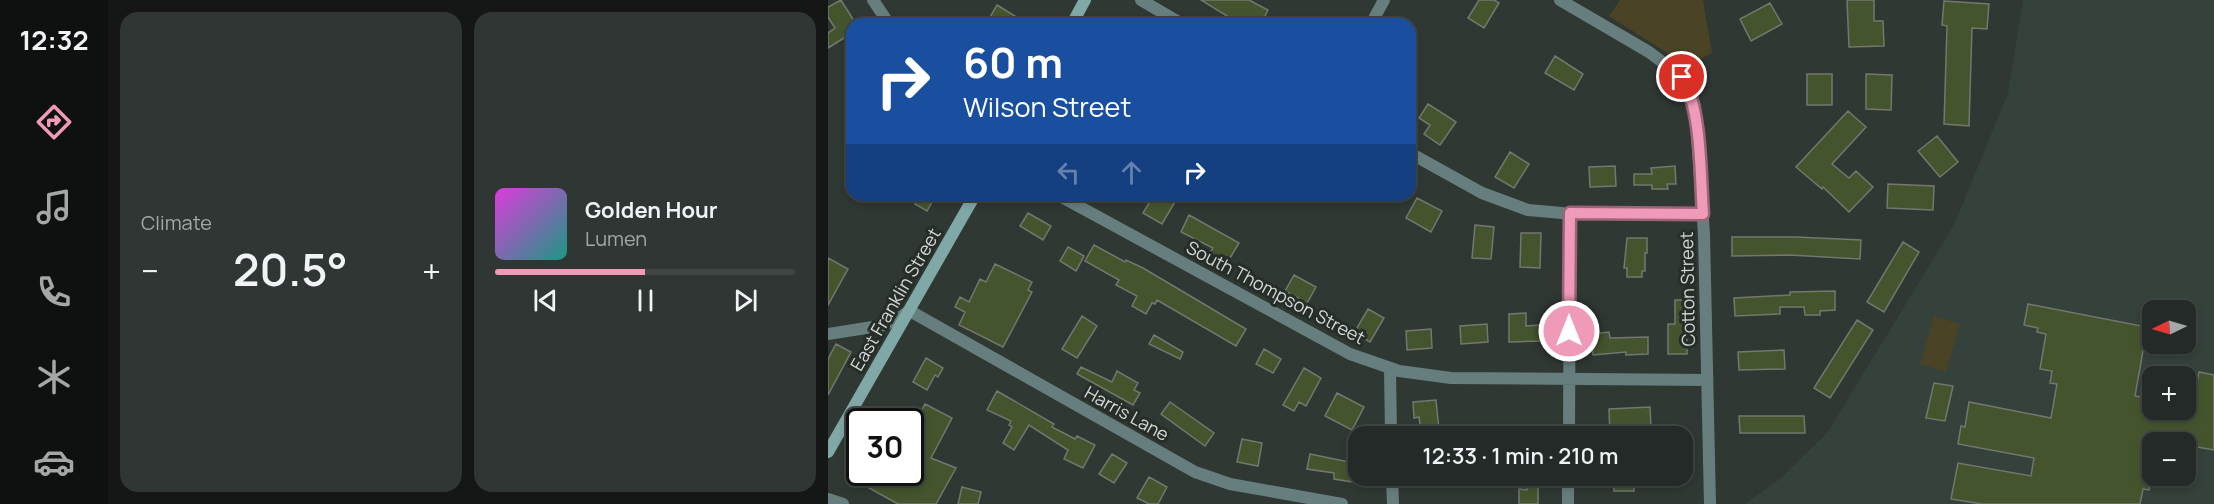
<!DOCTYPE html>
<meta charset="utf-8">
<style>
body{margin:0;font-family:Manrope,sans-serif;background:#303633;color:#f1f3f6;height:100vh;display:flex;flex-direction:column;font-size:22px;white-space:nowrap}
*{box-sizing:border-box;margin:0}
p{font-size:20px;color:#a3a7a7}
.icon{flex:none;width:33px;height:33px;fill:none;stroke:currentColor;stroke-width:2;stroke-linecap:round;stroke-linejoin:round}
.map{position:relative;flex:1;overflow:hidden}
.details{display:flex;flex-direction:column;gap:12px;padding:12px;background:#141715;width:720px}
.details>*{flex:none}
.guide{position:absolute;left:18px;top:18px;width:570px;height:183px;border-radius:18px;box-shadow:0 3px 9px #0003,0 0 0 2px #414644;background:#1a4fa0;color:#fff;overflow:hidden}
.needle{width:39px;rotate:265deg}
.controls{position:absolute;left:1314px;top:300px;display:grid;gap:12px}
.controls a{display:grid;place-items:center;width:54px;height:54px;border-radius:12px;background:#242a27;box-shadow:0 3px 9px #0003,0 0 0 2px #414644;font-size:30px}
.speed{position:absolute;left:18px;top:408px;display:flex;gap:12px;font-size:30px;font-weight:700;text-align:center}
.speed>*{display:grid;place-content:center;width:78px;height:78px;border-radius:50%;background:#242a27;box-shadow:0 3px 9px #0003,0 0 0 2px #414644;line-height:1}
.speed .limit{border:3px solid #111;border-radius:9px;background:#fff;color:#111}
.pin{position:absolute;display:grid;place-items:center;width:51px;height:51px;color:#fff;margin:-26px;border:3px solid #fff;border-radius:50%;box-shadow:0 2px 6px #0007}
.me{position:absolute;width:66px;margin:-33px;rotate:0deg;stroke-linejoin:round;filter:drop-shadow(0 0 4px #0008)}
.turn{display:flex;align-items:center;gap:21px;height:126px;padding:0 18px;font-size:27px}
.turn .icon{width:78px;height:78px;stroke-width:2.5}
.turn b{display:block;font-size:42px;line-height:51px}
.lanes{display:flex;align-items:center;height:57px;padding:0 18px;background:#0003;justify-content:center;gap:30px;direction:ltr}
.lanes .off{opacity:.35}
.big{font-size:45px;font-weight:600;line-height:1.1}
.details .card{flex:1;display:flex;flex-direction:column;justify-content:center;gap:9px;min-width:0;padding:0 21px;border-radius:18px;background:#303633}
.song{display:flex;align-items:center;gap:18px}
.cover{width:72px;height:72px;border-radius:9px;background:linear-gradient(135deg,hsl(300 70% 55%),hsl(170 70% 35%))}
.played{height:6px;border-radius:3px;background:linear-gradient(90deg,#ef9ab8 50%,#414644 50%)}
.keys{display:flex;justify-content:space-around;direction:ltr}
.heat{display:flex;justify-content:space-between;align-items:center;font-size:33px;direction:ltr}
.details .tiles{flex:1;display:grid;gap:12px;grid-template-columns:repeat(2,1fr)}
.trip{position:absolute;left:520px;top:426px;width:345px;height:60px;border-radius:18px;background:#242a27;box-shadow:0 3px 9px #0003,0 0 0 2px #414644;font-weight:600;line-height:60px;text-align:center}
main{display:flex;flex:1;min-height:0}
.dock{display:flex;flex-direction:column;width:108px;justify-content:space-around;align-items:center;background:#0e1110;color:#a3a7a7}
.dock .icon{width:42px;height:42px}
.dock .active{color:#ef9ab8}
.dock b{font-size:27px;color:#f1f3f6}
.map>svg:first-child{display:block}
.built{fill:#34423b;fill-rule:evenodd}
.green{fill:#4a4325}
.building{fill:#44552e;stroke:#73776f;stroke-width:1.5}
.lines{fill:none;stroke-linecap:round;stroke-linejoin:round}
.street{stroke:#667f7e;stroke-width:12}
.secondary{stroke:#80a8a7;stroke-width:12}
.route-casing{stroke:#9b6478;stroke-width:15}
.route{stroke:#ef9ab8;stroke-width:10}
.labels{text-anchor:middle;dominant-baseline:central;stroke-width:6;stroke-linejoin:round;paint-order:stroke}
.street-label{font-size:18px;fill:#d3d8d5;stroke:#272e2a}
</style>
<main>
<nav class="dock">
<b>12:32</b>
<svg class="icon active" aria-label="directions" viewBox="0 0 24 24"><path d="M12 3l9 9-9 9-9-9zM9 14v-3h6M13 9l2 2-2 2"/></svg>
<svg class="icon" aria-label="music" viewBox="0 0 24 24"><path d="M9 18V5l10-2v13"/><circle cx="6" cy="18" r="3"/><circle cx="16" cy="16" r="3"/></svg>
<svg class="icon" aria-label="phone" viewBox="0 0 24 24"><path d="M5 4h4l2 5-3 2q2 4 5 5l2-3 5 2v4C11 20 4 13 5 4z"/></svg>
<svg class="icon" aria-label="climate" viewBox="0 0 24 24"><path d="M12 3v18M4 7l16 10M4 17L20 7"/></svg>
<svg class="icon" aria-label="car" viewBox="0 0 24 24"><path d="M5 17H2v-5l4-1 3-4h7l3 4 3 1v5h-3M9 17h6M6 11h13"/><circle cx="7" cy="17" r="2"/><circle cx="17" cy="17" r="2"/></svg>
</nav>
<section class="details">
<div class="tiles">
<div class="card"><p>Climate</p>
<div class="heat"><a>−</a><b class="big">20.5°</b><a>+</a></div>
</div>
<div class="card">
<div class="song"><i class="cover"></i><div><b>Golden Hour</b><p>Lumen</p></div></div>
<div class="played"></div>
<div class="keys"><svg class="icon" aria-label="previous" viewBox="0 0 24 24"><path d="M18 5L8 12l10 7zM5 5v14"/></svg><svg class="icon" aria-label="pause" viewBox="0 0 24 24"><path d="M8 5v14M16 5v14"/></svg><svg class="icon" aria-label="next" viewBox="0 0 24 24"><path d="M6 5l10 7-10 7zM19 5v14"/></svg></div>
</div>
</div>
</section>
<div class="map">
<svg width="1386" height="504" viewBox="0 0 1386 504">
<rect width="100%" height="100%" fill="#303834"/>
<path class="built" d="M1195,0H1386V504H917L952,479L999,433L1126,225L1180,93ZM1324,310H1358V344H1324ZM1324,376H1358V410H1324ZM1324,442H1358V476H1324Z"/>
<path class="green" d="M792,0H875L884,53L860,66L781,16Z
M1106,316L1132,324L1118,372L1092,364Z"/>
<path class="building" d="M13,0L28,24H24V33L0,48V33L7,28L0,17V7Z
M373,0H421L440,10L433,24H412Z
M651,0H666L671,3L656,28L640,18Z
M1019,0H1046V21H1055L1056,46L1021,47Z
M1116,1L1161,4L1159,29L1144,28L1141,126L1116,124L1119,26L1114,25Z
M942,3L954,24L923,41L912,19Z
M169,5L200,24H158Z
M727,56L755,74L746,90L717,73Z
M979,74H1004V105H979Z
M1038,74L1064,75L1063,110L1038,109Z
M600,104L628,122L612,145L596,134L602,125L591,118Z
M1020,111L1038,127L1004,164L1021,178L1028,171L1045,187L1021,212L995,187L994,189L968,167Z
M1109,136L1130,162L1112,177L1090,151Z
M682,152L701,164L686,188L667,177Z
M787,166L788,186L762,187L761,167Z
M847,166L848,184H839L840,189H824V185H806V174H824L823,168Z
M1060,184L1106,186L1105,210L1059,208Z
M93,195H108L99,211L87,204Z
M326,195H351L334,224L315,213Z
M589,198L614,211L603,232L578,218Z
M200,213L223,226L215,240L192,226Z
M361,215L411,243L399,263L382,252L385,248L353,232Z
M647,225L666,227L663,259L644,258Z
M693,233H713L712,268L692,267Z
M904,237H968L1033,240L1032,259L961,255L904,256Z
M799,238H819V253H817V271H814V277H799V268H796Z
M1075,242L1091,252L1056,312L1039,302Z
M266,245L297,262L298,260L315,268L418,329L408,346L329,300L327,304L324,303L318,314L304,306L309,296L288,285L291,280L257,261Z
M240,247L256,256L248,271L232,261Z
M0,258L20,269L0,305Z
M167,264L204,282L200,290L204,292L175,347L131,325L137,312L127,307L132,297L141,302L152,279L158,282Z
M466,275L488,287L479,303L457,291Z
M1007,291V310L992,311V315H977L976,307H952V314L907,316L906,298L962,295V292Z
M847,300H858L859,354H840V324H847Z
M1200,304L1324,328V347L1316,345L1307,396L1324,399V410H1358V405L1364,407L1371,372L1386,375V450L1358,445V442H1324V473L1321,490L1315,489L1312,504H1154L1123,499L1130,463L1203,476L1206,458L1130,444L1133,426L1137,427L1141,402L1223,418L1229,384L1222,383L1224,371L1212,369L1218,334L1209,332L1210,328L1196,325Z
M540,309L556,318L542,342L526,333Z
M698,313V326L712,325V341L681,342V314Z
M254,316L269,326L249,358L234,349Z
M1029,320L1045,330L1002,398L986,388Z
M659,324L660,342L633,344L632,326Z
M603,329L604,348L579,350L578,331Z
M781,332L782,338L820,337V354L798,355V352L765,355L763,334Z
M326,335L355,352L352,359L321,344Z
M8,344L23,352L0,395V359Z
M436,349L453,359L445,373L428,364Z
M956,350L957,369L911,370L910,352Z
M98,358L115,368L110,377L107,375L99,390L85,382Z
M253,367L284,382L289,371L310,383L306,390L312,393L305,405L249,374Z
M476,368L493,378L478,406L471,402L466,411L455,405Z
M1106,383L1125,386L1117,421L1098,418Z
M169,391L226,424L224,427L247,439L249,436L267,445L255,468L236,459L240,450L201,425L186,450L175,443L184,427L181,425L183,421L159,410Z
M509,393L536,407L524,430L497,416Z
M608,400L611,430L593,432L591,417L586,418L585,402Z
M342,402L386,433L377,446L333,414Z
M97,404L124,418L103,458L128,468L108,504H70L41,488L49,472H82V432Z
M822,407L823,427L813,428L814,436H782L781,409Z
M911,416H976L977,433H912Z
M414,439L434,443L430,466L409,462Z
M284,454L299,463L286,483L271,474Z
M482,454L531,464V483L506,479V473L479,469Z
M785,476H806V491H786Z
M321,477L339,487L330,504H321L309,498Z
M699,484H710V504H691V489L699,490Z
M134,487L153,492L150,504H130Z"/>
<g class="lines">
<path class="street" d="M45,0L61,24
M313,0L354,24
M732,0L821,52L854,77L861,87L867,106L876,234L882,504
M543,24L556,0
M582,153L654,193L700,210L734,213L875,214
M230,195L522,354L571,371L623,378L879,380
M0,334L57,325L82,311L367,472L402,484L514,504
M562,368L563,436
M741,436L742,213
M564,476L565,504
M0,499L15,504
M740,504V476"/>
<path class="secondary" d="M244,24L257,0
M0,452L147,195"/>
</g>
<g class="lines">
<g class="route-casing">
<path id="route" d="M741,331L742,213L875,214C872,175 874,109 854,77"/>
</g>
<use href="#route" class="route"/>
</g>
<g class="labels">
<g class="street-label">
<text transform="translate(859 289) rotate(-91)">Cotton Street</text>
<text transform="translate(448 292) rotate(28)">South Thompson Street</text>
<text transform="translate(67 299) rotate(-60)">East Franklin Street</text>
<text transform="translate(299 413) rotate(29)">Harris Lane</text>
</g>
</g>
</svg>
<div class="controls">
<a><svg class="needle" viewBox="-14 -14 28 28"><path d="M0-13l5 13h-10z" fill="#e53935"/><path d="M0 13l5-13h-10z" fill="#a3a7a7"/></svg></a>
<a>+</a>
<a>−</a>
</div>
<div class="speed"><div class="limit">30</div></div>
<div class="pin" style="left:854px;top:77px;background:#d93025"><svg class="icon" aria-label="arrive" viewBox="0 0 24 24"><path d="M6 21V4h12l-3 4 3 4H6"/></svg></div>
<svg class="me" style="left:741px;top:331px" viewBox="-20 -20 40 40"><circle r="17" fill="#ef9ab8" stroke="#fff" stroke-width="3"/><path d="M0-11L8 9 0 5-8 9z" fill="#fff"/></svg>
<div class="trip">12:33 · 1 min · 210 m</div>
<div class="guide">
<div class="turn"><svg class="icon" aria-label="right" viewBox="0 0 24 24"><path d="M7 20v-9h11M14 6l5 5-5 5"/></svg><div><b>60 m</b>Wilson Street</div></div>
<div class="lanes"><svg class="icon off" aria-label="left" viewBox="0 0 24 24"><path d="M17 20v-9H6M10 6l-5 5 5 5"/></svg><svg class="icon off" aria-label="ahead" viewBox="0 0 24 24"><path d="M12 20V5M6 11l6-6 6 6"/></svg><svg class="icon" aria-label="right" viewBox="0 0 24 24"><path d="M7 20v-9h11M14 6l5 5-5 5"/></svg></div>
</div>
</div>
</main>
